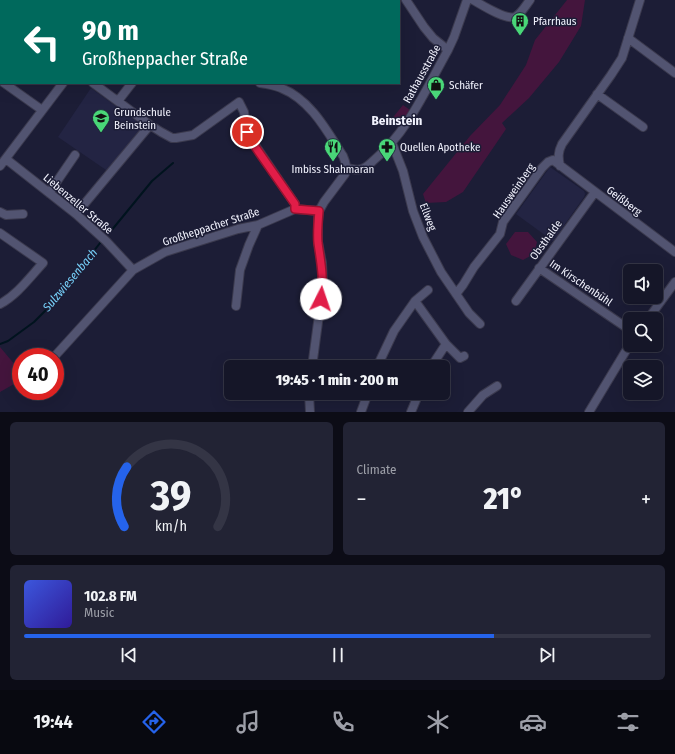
<!DOCTYPE html>
<meta charset="utf-8">
<style>
body{margin:0;font-family:"Fira Sans Condensed",sans-serif;background:#222334;color:#f1f3f6;height:100vh;display:flex;flex-direction:column;font-size:15px;white-space:nowrap}
*{box-sizing:border-box;margin:0}
p{font-size:13px;color:#9d9fa8}
.icon{flex:none;width:22px;height:22px;fill:none;stroke:currentColor;stroke-width:2;stroke-linecap:round;stroke-linejoin:round}
.map{position:relative;height:412px;overflow:hidden}
.side{display:flex;flex-direction:column;gap:10px;padding:10px;background:#0c0c16;flex:1}
.side>*{flex:none}
.banner{position:absolute;left:0px;top:0px;width:400px;height:84px;box-shadow:0 4px 16px #0002,0 0 0 1px #343545;background:#00695c;color:#fff;overflow:hidden}
.tools{position:absolute;left:623px;top:264px;display:grid;gap:8px}
.tools a{display:grid;place-items:center;width:40px;height:40px;border-radius:6px;background:#151628;box-shadow:0 4px 16px #0002,0 0 0 1px #343545;font-size:20px}
.speed{position:absolute;left:12px;top:348px;display:flex;gap:8px;font-size:20px;font-weight:700;text-align:center}
.speed>*{display:grid;place-content:center;width:52px;height:52px;border-radius:50%;background:#151628;box-shadow:0 4px 16px #0002,0 0 0 1px #343545;line-height:1}
.speed .limit{border:6px solid #d22;background:#fff;color:#111}
.pin{position:absolute;display:grid;place-items:center;width:34px;height:34px;color:#fff;margin:-17px;border:2px solid #fff;border-radius:50%;box-shadow:0 1px 4px #0007}
.me{position:absolute;width:44px;margin:-22px;rotate:4deg;stroke-linejoin:round;filter:drop-shadow(0 0 3px #0008)}
.turn{display:flex;align-items:center;gap:14px;height:84px;padding:0 16px;font-size:18px}
.turn .icon{width:52px;height:52px;stroke-width:2.5}
.turn b{display:block;font-size:28px;line-height:34px}
.big{font-size:30px;font-weight:800;line-height:1.1}
.side .tile{flex:1;display:flex;flex-direction:column;justify-content:center;gap:6px;min-width:0;padding:0 14px;border-radius:6px;background:#222334}
.side .dial{align-items:center;gap:0}
.dial svg{height:104px;overflow:visible;fill:none;stroke:#343545;stroke-width:7;stroke-linecap:round;text-anchor:middle}
.dial text{fill:#f1f3f6;stroke:none}
.song{display:flex;align-items:center;gap:12px}
.cover{width:48px;height:48px;border-radius:6px;background:linear-gradient(135deg,hsl(230 70% 55%),hsl(250 70% 35%))}
.played{height:4px;border-radius:2px;background:linear-gradient(90deg,#2563eb 75%,#343545 75%)}
.keys{display:flex;justify-content:space-around;direction:ltr}
.heat{display:flex;justify-content:space-between;align-items:center;font-size:22px;direction:ltr}
.side .tiles{flex:1;display:grid;gap:10px;grid-template-columns:1fr 1fr}
.tile:last-child{grid-column:span 2}
.trip{position:absolute;left:224px;top:360px;width:226px;height:40px;border-radius:6px;background:#151628;box-shadow:0 4px 16px #0002,0 0 0 1px #343545;font-weight:800;line-height:40px;text-align:center}
.tab-bar{display:flex;height:64px;justify-content:space-around;align-items:center;background:#080910;color:#9d9fa8}
.tab-bar .icon{width:28px;height:28px}
.tab-bar .active{color:#2563eb}
.tab-bar b{font-size:18px;color:#f1f3f6}
.map>svg:first-child{display:block}
.built{fill:#232443}
.green{fill:#44153d}
.lines{fill:none;stroke-linecap:round;stroke-linejoin:round}
.stream{stroke:#00131e;stroke-width:2}
.minor-casing{stroke:#3b3a4e;stroke-width:10}
.minor{stroke:#525471;stroke-width:8}
.route-casing{stroke:#92132f;stroke-width:10}
.route{stroke:#e11d48;stroke-width:7}
.labels{text-anchor:middle;dominant-baseline:central;stroke-width:3;stroke-linejoin:round;paint-order:stroke}
.poi-label{font-size:11px;fill:#f2f3fe;stroke:#1c1d36;text-anchor:start}
.street-label{font-size:11px;fill:#f2f3fe;stroke:#1c1d36}
.water-label{font-size:12px;font-style:italic;fill:#77d1fa;stroke:#1c1d36}
.quarter-label{font-size:13px;font-weight:bold;fill:#f2f3fe;stroke:#1c1d36}
</style>
<div class="map">
<svg width="675" height="412" viewBox="0 0 675 412">
<rect width="100%" height="100%" fill="#1c1d36"/>
<path class="built" d="M91,88L146,128L109,172L58,137Z
M550,167L584,191L585,194L584,197L553,241L516,214Z"/>
<path class="green" d="M567,0H585L581,26L559,62L529,98L502,123L506,129L463,192L446,202L426,203L423,194L470,136L500,105L526,65L535,40Z
M403,105L410,110L400,128L390,121Z
M515,232H528L537,242L534,254L523,260L511,255L506,244Z
M0,347L21,372V380L0,392Z"/>
<g class="lines">
<path class="stream" d="M111,231L152,181L173,163
M0,344L8,341L34,322L57,299L100,243"/>
<g class="minor-casing">
<path id="minor" d="M133,0L134,1
M406,0L424,27L433,38L448,50
M473,0C482,5 505,20 515,17C521,14 526,5 530,0
M125,1L126,0
M261,1L262,0
M317,1L318,0
M628,38L675,73
M4,83L42,110
M93,83L150,125L161,132L172,138H176L193,135L239,102L244,112L247,132L257,148L295,204V209
M260,83C267,84 274,85 281,88C311,100 327,131 343,156C346,163 347,167 345,174L324,202L319,211L318,221V242L322,263L323,285L312,367
M597,94L643,127
M118,101L132,83
M392,143L403,171L413,211L423,237L441,272L469,313L480,324
M6,159L76,214L106,241L133,270
M0,166L63,83
M560,166C558,157 558,152 562,144L611,75L622,58L640,0
M347,168C352,169 357,171 362,169C367,167 371,163 374,160C408,132 427,87 448,50L454,37L467,0
M49,193L75,155
M0,212L6,215L23,214
M76,214L150,125
M0,233L43,263C30,277 17,295 0,304
M539,268L630,330
M456,294L463,285L474,267L500,234L503,222L542,168L548,162L553,160L675,252
M415,301L446,344
M516,301L595,192
M236,306L240,270L249,245L258,225
M648,319L675,282
M54,357L133,270L165,252L238,229L258,225L295,209L319,211
M377,367L394,331L415,301L428,290
M431,367L446,344L460,358L464,356
M309,393L310,412
M361,412L368,393
M411,412L419,393
M468,412L483,395L497,386
M589,412L630,344"/>
</g>
<use href="#minor" class="minor"/>
</g>
<g class="lines">
<g class="route-casing">
<path id="route" d="M247,132L256,148L295,204V209L319,211C318,222 317,233 318,243C321,264 324,277 321,299"/>
</g>
<use href="#route" class="route"/>
</g>
<defs>
<g id="building-pin" transform="scale(0.9)"><path d="M0 17L-7.5 6A9.5 9.5 0 1 1 7.5 6Z" fill="#49d778" stroke="#1c1d36"/><path d="M-4-6H4V6H1V3H-1V6H-4ZM-2.5-4.3h1.7v1.8h-1.7ZM.8-4.3h1.7v1.8H.8ZM-2.5-1h1.7V.8h-1.7ZM.8-1h1.7V.8H.8Z" fill="#111"/></g>
<g id="shop-pin" transform="scale(0.9)"><path d="M0 17L-7.5 6A9.5 9.5 0 1 1 7.5 6Z" fill="#49d778" stroke="#1c1d36"/><path d="M-5-2.5h2.3a2.7 3.5 0 0 1 5.4 0H5L5.5 6h-11ZM-1.5-2.5h3a1.5 2.3 0 0 0-3 0Z" fill="#111"/></g>
<g id="school-pin" transform="scale(0.9)"><path d="M0 17L-7.5 6A9.5 9.5 0 1 1 7.5 6Z" fill="#49d778" stroke="#1c1d36"/><path d="M0-5L7-2L0 1L-7-2ZM-4 1L0 2.5L4 1V4Q0 6-4 4Z" fill="#111"/></g>
<g id="restaurant-pin" transform="scale(0.9)"><path d="M0 17L-7.5 6A9.5 9.5 0 1 1 7.5 6Z" fill="#49d778" stroke="#1c1d36"/><path d="M-5-6h1v4h1v-4h1v4h1v-4h1v5L-1.5 .5V6h-2V.5L-5-1ZM5-6V6H3V1.5H1.5Q1.5-4 5-6Z" fill="#111"/></g>
<g id="pharmacy-pin" transform="scale(0.9)"><path d="M0 17L-7.5 6A9.5 9.5 0 1 1 7.5 6Z" fill="#49d778" stroke="#1c1d36"/><path d="M-2-6h4v4h4v4h-4v4h-4v-4h-4v-4h4Z" fill="#111"/></g>
</defs>
<g fill-rule="evenodd">
<use href="#building-pin" x="520" y="21"/>
<use href="#shop-pin" x="436" y="85"/>
<use href="#school-pin" x="101" y="118"/>
<use href="#restaurant-pin" x="333" y="147"/>
<use href="#pharmacy-pin" x="387" y="147"/>
</g>
<g class="labels">
<g class="poi-label">
<text x="533" y="21">Pfarrhaus</text>
<text x="449" y="85">Schäfer</text>
<text x="114" y="112">Grundschule<tspan x="114" dy="13">Beinstein</tspan></text>
<text x="400" y="147">Quellen Apotheke</text>
<text x="333" y="169" text-anchor="middle">Imbiss Shahmaran</text>
</g>
<g class="street-label">
<text transform="translate(422 74) rotate(-61)">Rathausstraße</text>
<text transform="translate(514 191) rotate(-55)">Hausweinberg</text>
<text transform="translate(624 201) rotate(37)">Geißberg</text>
<text transform="translate(78 204) rotate(40)">Liebenzeller Straße</text>
<text transform="translate(428 217) rotate(69)">Ellweg</text>
<text transform="translate(211 227) rotate(-18)">Großheppacher Straße</text>
<text transform="translate(546 240) rotate(-54)">Obsthalde</text>
<text transform="translate(581 283) rotate(34)">Im Kirschenbühl</text>
</g>
<g class="water-label">
<text transform="translate(70 280) rotate(-50)">Sulzwiesenbach</text>
</g>
<g class="quarter-label">
<text x="397" y="120">Beinstein</text>
</g>
</g>
</svg>
<div class="tools">
<a><svg class="icon" aria-label="sound" viewBox="0 0 24 24"><path d="M4 9h4l5-4v14l-5-4H4zM17 9q2 3 0 6"/></svg></a>
<a><svg class="icon" aria-label="search" viewBox="0 0 24 24"><circle cx="10" cy="10" r="6"/><path d="M15 15l6 6"/></svg></a>
<a><svg class="icon" aria-label="layers" viewBox="0 0 24 24"><path d="M12 4l9 5-9 5-9-5zM3 14l9 5 9-5"/></svg></a>
</div>
<div class="speed"><div class="limit">40</div></div>
<div class="pin" style="left:247px;top:132px;background:#d93025"><svg class="icon" aria-label="arrive" viewBox="0 0 24 24"><path d="M6 21V4h12l-3 4 3 4H6"/></svg></div>
<svg class="me" style="left:321px;top:299px" viewBox="-20 -20 40 40"><circle r="19" fill="#fff"/><path d="M0-13L10 11 0 6-10 11z" fill="#e11d48"/></svg>
<div class="trip">19:45 · 1 min · 200 m</div>
<div class="banner">
<div class="turn"><svg class="icon" aria-label="left" viewBox="0 0 24 24"><path d="M17 20v-9H6M10 6l-5 5 5 5"/></svg><div><b>90 m</b>Großheppacher Straße</div></div>
</div>
</div>
<section class="side">
<div class="tiles">
<div class="tile dial"><svg viewBox="0 0 100 80">
<path d="M14 69A42 42 0 1 1 86 69"/>
<path d="M14 69A42 42 0 0 1 16 23" stroke="#2563eb"/>
<text x="50" y="56" font-size="32" font-weight="700">39</text>
<text x="50" y="72" font-size="11">km/h</text>
</svg></div>
<div class="tile"><p>Climate</p>
<div class="heat"><a>−</a><b class="big">21°</b><a>+</a></div>
</div>
<div class="tile">
<div class="song"><i class="cover"></i><div><b>102.8 FM</b><p>Music</p></div></div>
<div class="played"></div>
<div class="keys"><svg class="icon" aria-label="previous" viewBox="0 0 24 24"><path d="M18 5L8 12l10 7zM5 5v14"/></svg><svg class="icon" aria-label="pause" viewBox="0 0 24 24"><path d="M8 5v14M16 5v14"/></svg><svg class="icon" aria-label="next" viewBox="0 0 24 24"><path d="M6 5l10 7-10 7zM19 5v14"/></svg></div>
</div>
</div>
</section>
<nav class="tab-bar">
<b>19:44</b>
<svg class="icon active" aria-label="directions" viewBox="0 0 24 24"><path d="M12 3l9 9-9 9-9-9zM9 14v-3h6M13 9l2 2-2 2"/></svg>
<svg class="icon" aria-label="music" viewBox="0 0 24 24"><path d="M9 18V5l10-2v13"/><circle cx="6" cy="18" r="3"/><circle cx="16" cy="16" r="3"/></svg>
<svg class="icon" aria-label="phone" viewBox="0 0 24 24"><path d="M5 4h4l2 5-3 2q2 4 5 5l2-3 5 2v4C11 20 4 13 5 4z"/></svg>
<svg class="icon" aria-label="climate" viewBox="0 0 24 24"><path d="M12 3v18M4 7l16 10M4 17L20 7"/></svg>
<svg class="icon" aria-label="car" viewBox="0 0 24 24"><path d="M5 17H2v-5l4-1 3-4h7l3 4 3 1v5h-3M9 17h6M6 11h13"/><circle cx="7" cy="17" r="2"/><circle cx="17" cy="17" r="2"/></svg>
<svg class="icon" aria-label="filters" viewBox="0 0 24 24"><path d="M4 7h16M4 17h16"/><circle cx="9" cy="7" r="2"/><circle cx="15" cy="17" r="2"/></svg>
</nav>
